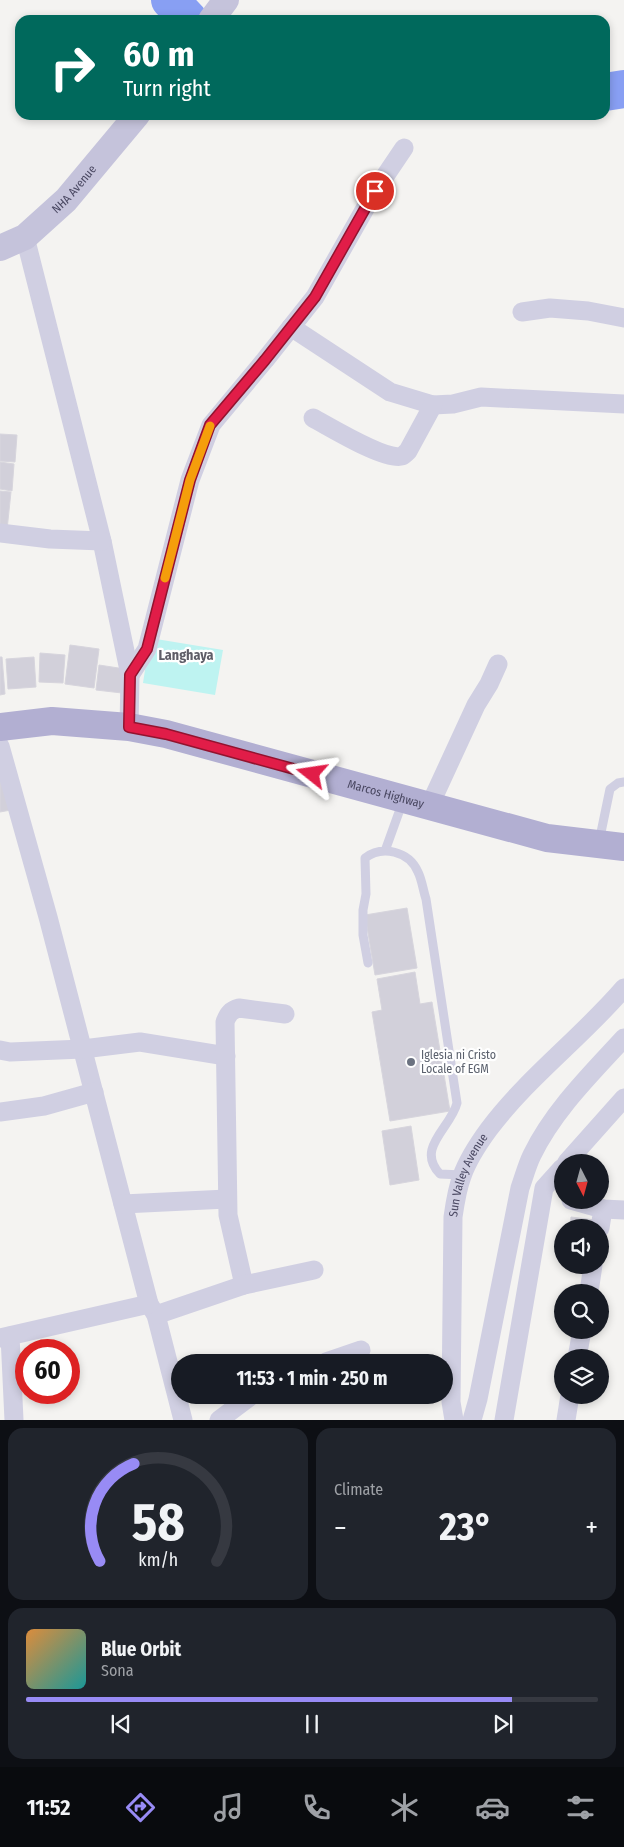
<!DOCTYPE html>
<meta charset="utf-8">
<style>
body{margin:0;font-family:"Fira Sans Condensed",sans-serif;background:#20242c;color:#f1f3f6;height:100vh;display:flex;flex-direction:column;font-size:19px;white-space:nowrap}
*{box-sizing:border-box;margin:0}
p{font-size:16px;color:#9ea1a6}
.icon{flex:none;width:28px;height:28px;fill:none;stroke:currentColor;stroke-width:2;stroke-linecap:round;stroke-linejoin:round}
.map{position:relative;height:1420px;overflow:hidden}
.drawer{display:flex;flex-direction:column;gap:8px;padding:8px;background:#0d0f14;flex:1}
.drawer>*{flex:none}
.banner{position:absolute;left:15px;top:15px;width:595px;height:105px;border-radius:15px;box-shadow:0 2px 8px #0003;background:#00695c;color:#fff;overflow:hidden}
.needle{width:32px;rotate:174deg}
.buttons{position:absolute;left:554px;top:1154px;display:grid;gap:10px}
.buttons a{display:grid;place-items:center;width:55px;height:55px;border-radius:50%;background:#171b24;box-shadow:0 2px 8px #0003;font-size:25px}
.speed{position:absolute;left:15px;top:1339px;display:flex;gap:10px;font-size:25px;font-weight:700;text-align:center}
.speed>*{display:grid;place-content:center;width:65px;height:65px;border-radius:50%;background:#171b24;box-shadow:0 2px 8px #0003;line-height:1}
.speed .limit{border:8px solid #d22;background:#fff;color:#111}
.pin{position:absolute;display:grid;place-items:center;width:42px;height:42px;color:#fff;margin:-21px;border:2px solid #fff;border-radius:50%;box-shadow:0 1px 5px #0007}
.me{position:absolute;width:55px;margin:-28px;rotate:285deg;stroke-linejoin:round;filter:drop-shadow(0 0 4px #0008)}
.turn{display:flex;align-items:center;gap:18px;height:105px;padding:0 25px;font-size:22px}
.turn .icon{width:65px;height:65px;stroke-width:2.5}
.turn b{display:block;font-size:35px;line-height:42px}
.big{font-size:38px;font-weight:700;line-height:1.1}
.drawer .card{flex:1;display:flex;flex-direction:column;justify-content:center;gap:8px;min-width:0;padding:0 18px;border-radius:15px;background:#20242c}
.drawer .dial{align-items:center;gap:0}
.dial svg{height:130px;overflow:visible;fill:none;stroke:#363941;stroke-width:7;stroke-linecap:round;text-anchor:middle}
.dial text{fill:#f1f3f6;stroke:none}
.song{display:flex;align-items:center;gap:15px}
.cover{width:60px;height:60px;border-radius:8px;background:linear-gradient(135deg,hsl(30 70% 55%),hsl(180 70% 35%))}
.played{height:5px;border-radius:2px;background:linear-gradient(90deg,#988bf5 85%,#363941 85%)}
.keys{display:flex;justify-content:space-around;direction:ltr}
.heat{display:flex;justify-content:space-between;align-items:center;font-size:28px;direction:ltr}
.drawer .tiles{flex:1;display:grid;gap:8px;grid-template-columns:1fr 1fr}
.card:last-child{grid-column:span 2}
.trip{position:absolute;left:171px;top:1354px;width:282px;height:50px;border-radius:25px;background:#171b24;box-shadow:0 2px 8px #0003;font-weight:700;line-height:50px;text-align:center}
.dock{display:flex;height:80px;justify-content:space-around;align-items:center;background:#090b0e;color:#9ea1a6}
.dock .icon{width:35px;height:35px}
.dock .active{color:#988bf5}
.dock b{font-size:22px;color:#f1f3f6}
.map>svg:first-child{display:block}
.green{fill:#bef3f1}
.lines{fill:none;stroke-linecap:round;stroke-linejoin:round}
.river{stroke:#889ff3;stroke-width:38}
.building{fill:#d2d0da;stroke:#d7d5dd}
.lane{stroke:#d0cfe2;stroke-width:9}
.street{stroke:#d0cfe2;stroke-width:19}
.secondary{stroke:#c5c3db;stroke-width:26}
.primary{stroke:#b2afd2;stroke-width:28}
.route-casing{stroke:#92132f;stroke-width:12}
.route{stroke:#e11d48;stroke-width:9}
.slow{stroke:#f59e0b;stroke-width:9}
.worship-dot{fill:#6b7280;stroke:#fff;stroke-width:2}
.labels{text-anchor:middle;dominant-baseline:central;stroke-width:4.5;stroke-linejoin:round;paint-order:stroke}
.street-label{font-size:12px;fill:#494761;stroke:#fff}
.worship-label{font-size:12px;fill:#5b616d;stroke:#fff;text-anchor:start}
.neighbourhood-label{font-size:14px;font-weight:bold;fill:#5e5d67;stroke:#fff}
</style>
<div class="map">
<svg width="624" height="1420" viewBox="0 0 624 1420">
<rect width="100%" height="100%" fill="#f4f3f1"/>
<path class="green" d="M150,638L223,650L215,695L143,683Z"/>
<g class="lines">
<path class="river" d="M170,0L189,20
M605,92L624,89"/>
</g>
<path class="building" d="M0,434L17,435L15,462L0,461Z
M0,462L14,464L12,491L0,489Z
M0,491L11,492L7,530L0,529Z
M70,645L99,649L94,688L65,684Z
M40,653L65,655L63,683L39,682Z
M0,657H2L5,694L0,695Z
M34,657L36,687L8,689L6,659Z
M99,665L125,669L122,693L96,690Z
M2,780L11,810L0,812V781Z
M407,908L417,968L375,975L365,915Z
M415,972L420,1004L432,1002L450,1111L390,1121L372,1012L382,1010L377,979Z
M411,1126L419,1180L390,1185L382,1131Z
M571,1217L595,1220L594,1228H570Z"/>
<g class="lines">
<path class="lane" d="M599,842L610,789L618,783L624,782
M385,851L403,801
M368,963L363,935V910L366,894L365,858C382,845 409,851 418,872C422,880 423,890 426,899L457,1103C451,1128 415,1148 440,1174L462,1175"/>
<g class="street">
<path d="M25,237L102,541L130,675L129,727"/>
<path d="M522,312L550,308L588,311L624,318"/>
<path d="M291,327L390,392L433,405L453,404L481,397L624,404"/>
<path d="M313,418C330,427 385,461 402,456C404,455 406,453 408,451L433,405"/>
<path d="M0,533L50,539L102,541"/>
<path d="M130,675L147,649L190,480L211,425L265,360L315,297L375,191L404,148"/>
<path d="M0,746L48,917L149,1304L156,1315L183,1420"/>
<path d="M429,807L476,705L489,684L498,664"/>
<path d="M0,1050L10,1052L83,1049L140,1042L226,1056"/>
<path d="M0,1112L44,1106L94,1092"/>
<path d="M567,1162L624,1098"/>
<path d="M571,1200L603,1209L624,1210"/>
<path d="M123,1204L227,1199"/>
<path d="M600,1228L603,1209"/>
<path d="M244,1285L228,1215L225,1022C228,1014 231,1010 239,1008L285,1014"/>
<path d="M589,1292L593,1265"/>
<path d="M156,1315L244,1285L314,1270"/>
<path d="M10,1336L14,1420"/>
<path d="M0,1338L149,1304"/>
<path d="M577,1358L582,1330"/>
<path d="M326,1362L361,1350"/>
<path d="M219,1420L252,1395"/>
<path id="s1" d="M454,1420L451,1402L453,1217C455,1203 457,1189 462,1176C468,1159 478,1144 489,1129C528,1077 582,1037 624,988"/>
<path d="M472,1420L478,1399L520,1188C524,1177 527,1165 532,1155C554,1110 591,1074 624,1038"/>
<path d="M504,1420L544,1188L562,1168"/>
<path d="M566,1420L570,1395"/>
</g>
<g class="secondary">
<path d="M211,20L226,0"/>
<path id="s2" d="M0,248L25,237L66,200L137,115"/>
</g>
<path class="primary" id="s3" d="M0,727L52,721L129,727L166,734L547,838L624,847"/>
</g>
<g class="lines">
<g class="route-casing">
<path id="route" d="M312,774L166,734L129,727L130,675L147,649L190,480L210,425L265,360L315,297L375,191"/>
</g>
<use href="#route" class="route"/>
<path class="slow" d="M165,578L190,480L210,426"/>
</g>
<circle class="worship-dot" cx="411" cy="1062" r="5"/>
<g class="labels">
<g class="street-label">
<text stroke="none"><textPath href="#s2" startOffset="96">NHA Avenue</textPath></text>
<text stroke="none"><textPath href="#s3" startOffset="395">Marcos Highway</textPath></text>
<text stroke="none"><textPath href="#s1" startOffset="248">Sun Valley Avenue</textPath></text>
</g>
<g class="worship-label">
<text x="421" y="1055">Iglesia ni Cristo<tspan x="421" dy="14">Locale of EGM</tspan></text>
</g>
<g class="neighbourhood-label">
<text x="186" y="655">Langhaya</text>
</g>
</g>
</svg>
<div class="buttons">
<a><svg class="needle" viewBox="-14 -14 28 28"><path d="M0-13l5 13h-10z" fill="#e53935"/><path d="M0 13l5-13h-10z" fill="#9ea1a6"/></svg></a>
<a><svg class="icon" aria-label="sound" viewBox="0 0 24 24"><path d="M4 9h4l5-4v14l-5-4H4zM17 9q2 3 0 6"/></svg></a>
<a><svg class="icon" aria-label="search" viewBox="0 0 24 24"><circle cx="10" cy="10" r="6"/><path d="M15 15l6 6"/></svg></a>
<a><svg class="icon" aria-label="layers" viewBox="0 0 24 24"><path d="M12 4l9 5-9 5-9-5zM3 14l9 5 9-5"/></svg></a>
</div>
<div class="speed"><div class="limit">60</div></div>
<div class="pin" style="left:375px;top:191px;background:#d93025"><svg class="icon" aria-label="arrive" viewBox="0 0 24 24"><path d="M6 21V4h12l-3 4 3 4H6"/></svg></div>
<svg class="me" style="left:312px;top:774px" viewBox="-20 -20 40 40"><path d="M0-17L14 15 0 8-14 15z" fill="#e11d48" stroke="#fff" stroke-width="4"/></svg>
<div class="trip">11:53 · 1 min · 250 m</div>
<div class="banner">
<div class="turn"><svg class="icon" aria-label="right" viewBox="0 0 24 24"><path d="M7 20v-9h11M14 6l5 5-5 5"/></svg><div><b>60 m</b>Turn right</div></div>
</div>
</div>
<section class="drawer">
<div class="tiles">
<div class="card dial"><svg viewBox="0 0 100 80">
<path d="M14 69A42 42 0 1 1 86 69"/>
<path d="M14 69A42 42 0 0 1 35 9" stroke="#988bf5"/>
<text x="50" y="56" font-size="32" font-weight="700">58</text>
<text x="50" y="72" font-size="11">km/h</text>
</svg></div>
<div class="card"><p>Climate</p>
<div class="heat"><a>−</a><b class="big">23°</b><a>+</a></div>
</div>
<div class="card">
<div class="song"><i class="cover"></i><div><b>Blue Orbit</b><p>Sona</p></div></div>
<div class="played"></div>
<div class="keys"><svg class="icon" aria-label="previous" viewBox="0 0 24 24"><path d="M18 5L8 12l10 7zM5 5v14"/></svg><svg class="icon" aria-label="pause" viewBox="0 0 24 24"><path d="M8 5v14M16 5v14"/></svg><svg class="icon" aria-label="next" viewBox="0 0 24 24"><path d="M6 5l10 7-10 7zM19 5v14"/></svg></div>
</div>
</div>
</section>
<nav class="dock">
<b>11:52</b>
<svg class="icon active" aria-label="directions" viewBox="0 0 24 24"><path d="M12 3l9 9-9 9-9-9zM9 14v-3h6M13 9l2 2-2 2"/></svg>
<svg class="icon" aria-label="music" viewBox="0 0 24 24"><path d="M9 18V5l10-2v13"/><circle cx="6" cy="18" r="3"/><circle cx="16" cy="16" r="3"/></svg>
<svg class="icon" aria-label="phone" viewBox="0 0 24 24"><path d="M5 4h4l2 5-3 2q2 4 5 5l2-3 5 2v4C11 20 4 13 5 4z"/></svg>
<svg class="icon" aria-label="climate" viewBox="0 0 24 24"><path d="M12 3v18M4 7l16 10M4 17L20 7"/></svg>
<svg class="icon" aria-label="car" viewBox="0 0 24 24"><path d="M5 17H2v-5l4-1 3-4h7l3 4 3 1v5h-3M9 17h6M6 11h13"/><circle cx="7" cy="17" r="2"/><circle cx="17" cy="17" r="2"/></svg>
<svg class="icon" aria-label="filters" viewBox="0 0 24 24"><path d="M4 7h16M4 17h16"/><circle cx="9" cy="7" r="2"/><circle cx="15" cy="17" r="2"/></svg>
</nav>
